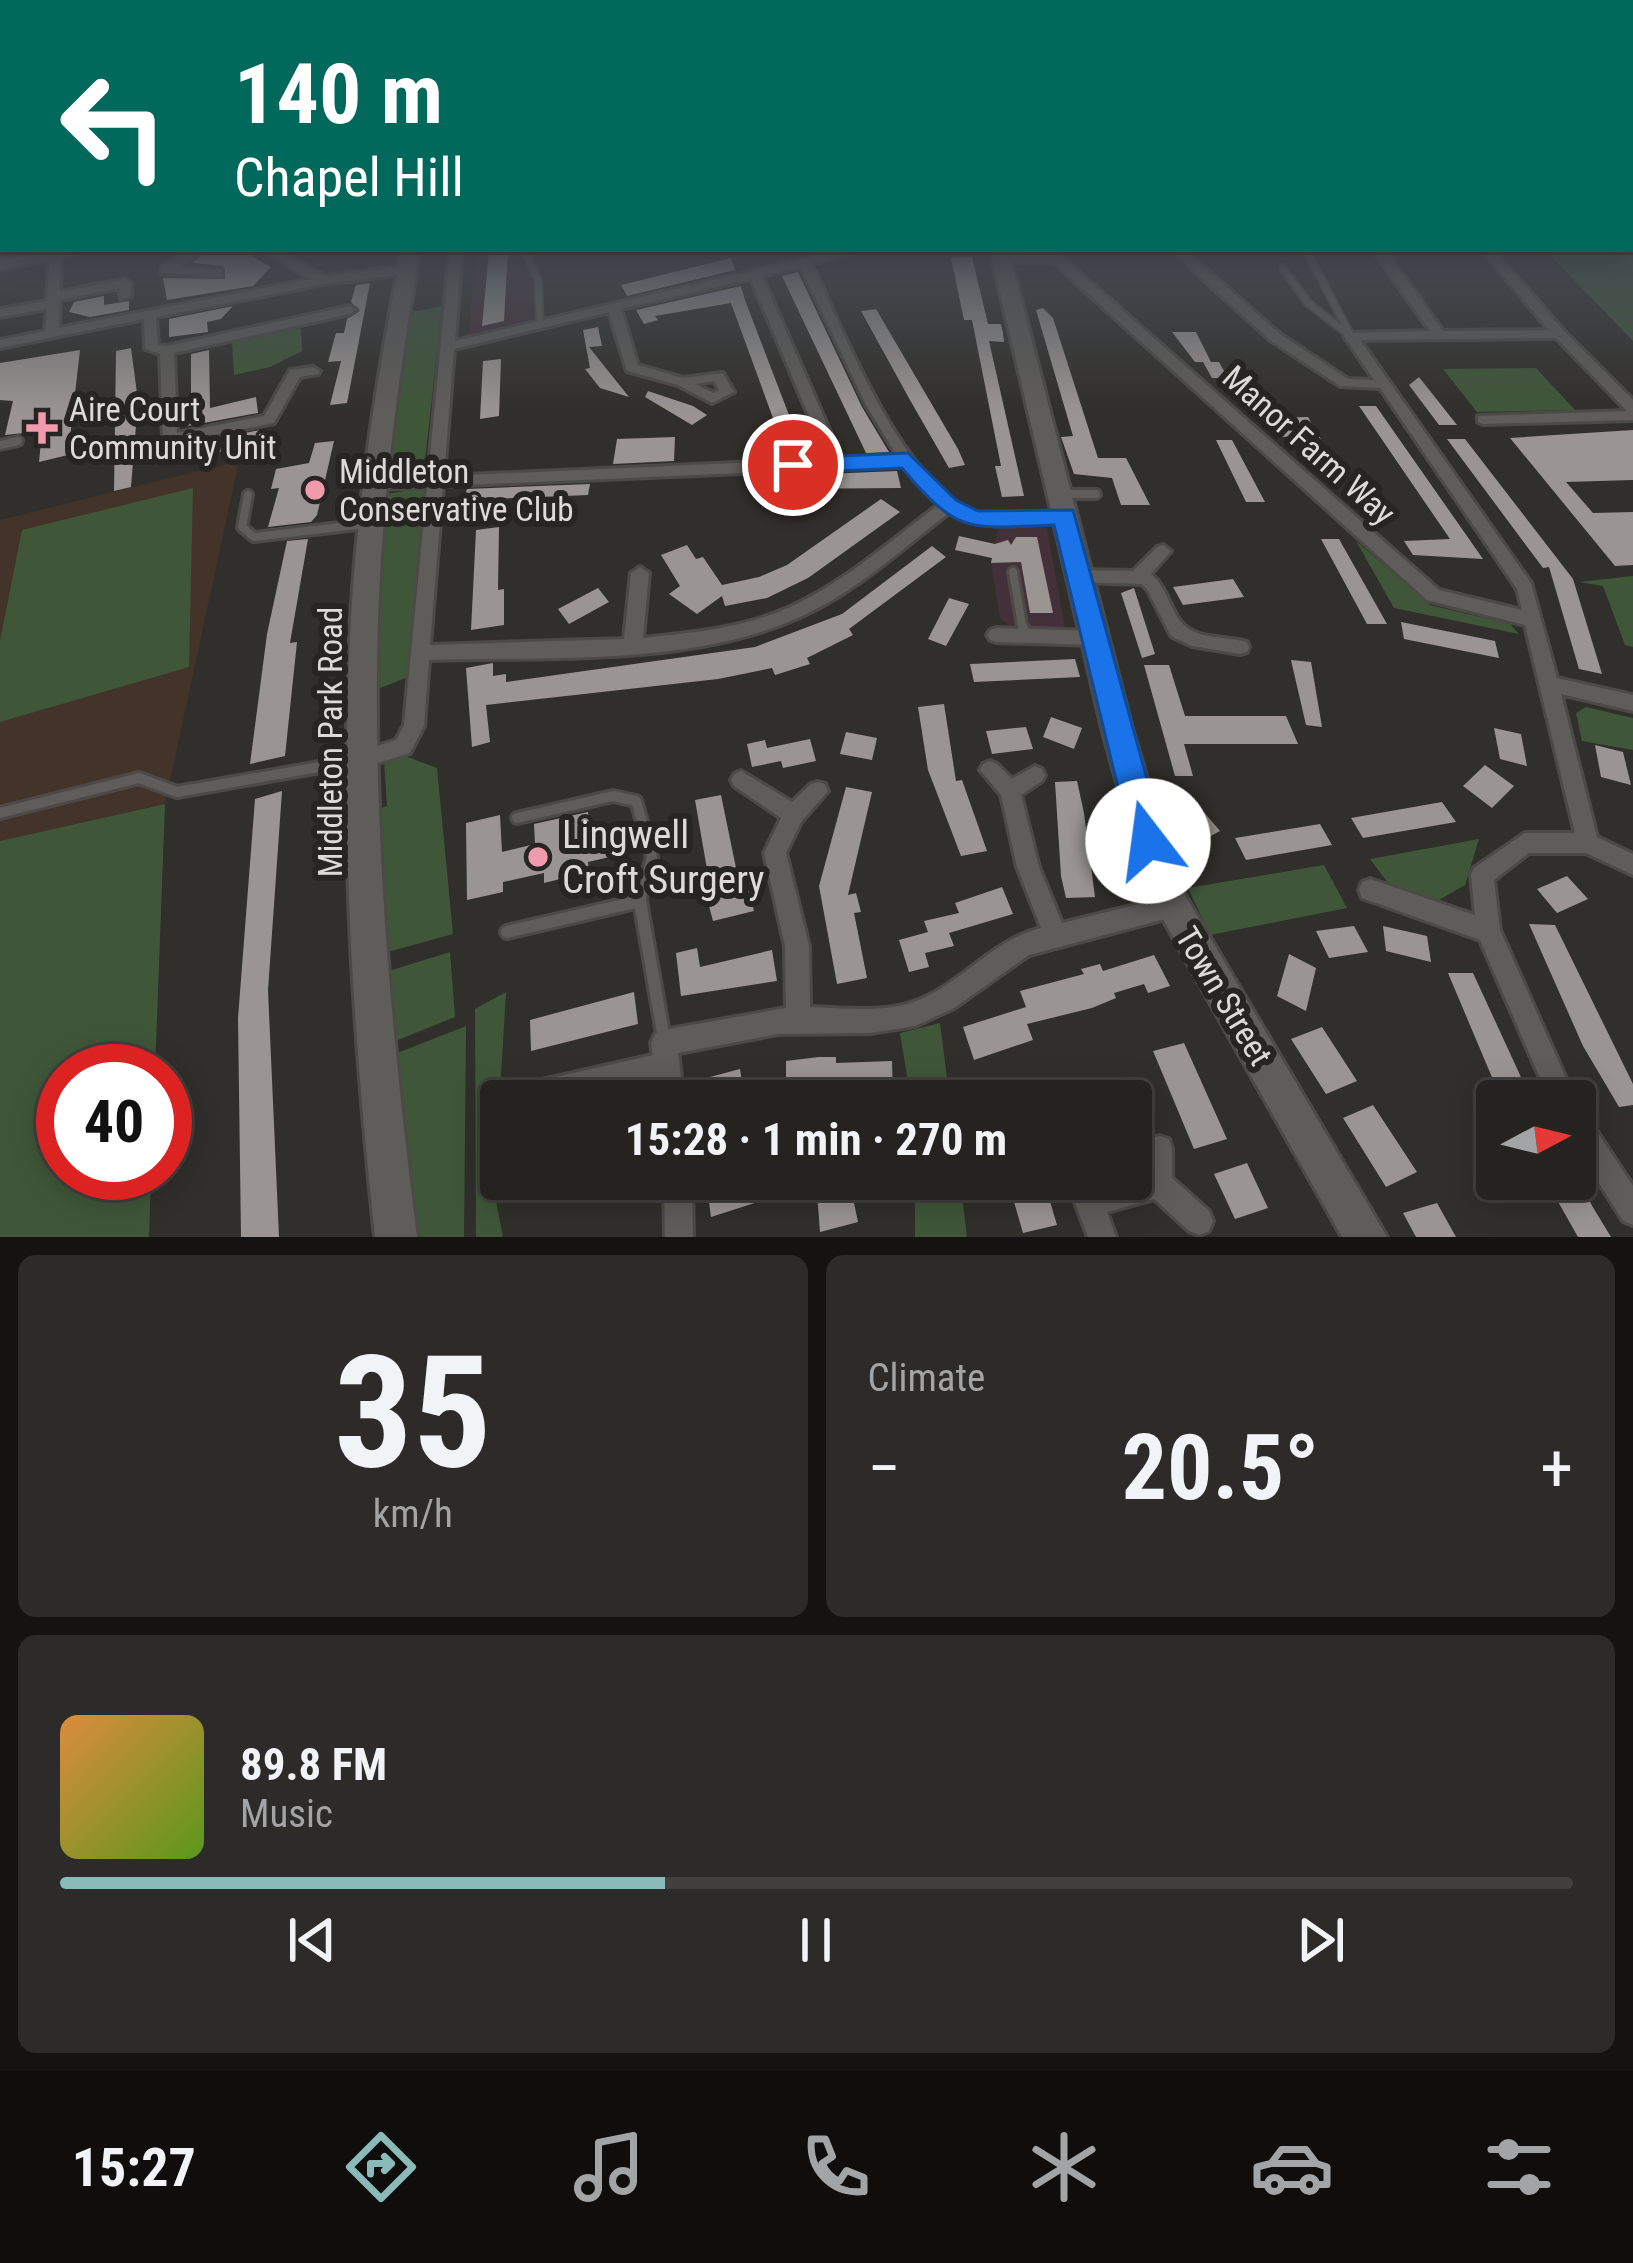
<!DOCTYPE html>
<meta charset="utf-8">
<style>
body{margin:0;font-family:"Roboto Condensed",sans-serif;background:#2d2b29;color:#f1f3f6;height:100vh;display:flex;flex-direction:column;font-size:45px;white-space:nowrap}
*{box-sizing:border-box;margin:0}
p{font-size:39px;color:#a3a4a5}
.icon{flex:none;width:66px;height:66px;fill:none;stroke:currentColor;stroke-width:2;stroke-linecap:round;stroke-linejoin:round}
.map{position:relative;height:1237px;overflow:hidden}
.drawer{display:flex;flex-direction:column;gap:18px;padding:18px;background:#141312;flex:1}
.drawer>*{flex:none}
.hud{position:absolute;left:0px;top:0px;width:1635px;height:252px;box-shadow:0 6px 30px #0003,0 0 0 3px #42403e;background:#00695c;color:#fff;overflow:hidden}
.needle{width:78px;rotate:83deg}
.tools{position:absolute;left:1476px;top:1080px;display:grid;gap:24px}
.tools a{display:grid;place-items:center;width:120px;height:120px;border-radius:12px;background:#252320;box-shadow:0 6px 30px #0003,0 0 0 3px #42403e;font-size:60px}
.speed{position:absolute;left:36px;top:1044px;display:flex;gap:24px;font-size:60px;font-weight:700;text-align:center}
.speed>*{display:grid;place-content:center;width:156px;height:156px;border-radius:50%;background:#252320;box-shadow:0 6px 30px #0003,0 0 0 3px #42403e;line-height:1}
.speed .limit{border:18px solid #d22;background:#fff;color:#111}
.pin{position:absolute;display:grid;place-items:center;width:102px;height:102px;color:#fff;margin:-51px;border:6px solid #fff;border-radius:50%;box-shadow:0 3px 12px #0007}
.me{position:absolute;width:132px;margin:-66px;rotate:345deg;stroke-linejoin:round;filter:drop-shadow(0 0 9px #0008)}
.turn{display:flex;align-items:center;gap:42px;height:252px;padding:0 36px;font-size:54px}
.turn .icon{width:156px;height:156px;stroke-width:2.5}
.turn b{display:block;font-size:84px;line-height:102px}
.big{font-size:90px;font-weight:700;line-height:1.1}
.drawer .tile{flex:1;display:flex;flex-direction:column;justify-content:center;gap:18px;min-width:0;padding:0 42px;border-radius:18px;background:#2d2b29}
.drawer .dial{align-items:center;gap:0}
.dial b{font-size:156px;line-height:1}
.song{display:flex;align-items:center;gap:36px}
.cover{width:144px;height:144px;border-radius:18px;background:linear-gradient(135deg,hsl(30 70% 55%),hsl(90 70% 35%))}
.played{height:12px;border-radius:6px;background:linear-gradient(90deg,#8bbbb9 40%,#42403e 40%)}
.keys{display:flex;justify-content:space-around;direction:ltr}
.heat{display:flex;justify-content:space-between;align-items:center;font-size:66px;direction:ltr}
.drawer .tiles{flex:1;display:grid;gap:18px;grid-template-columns:1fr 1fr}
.tile:last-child{grid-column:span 2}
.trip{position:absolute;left:480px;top:1080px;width:672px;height:120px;border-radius:12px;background:#252320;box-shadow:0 6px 30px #0003,0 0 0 3px #42403e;font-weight:700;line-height:120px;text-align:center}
.tab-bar{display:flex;height:192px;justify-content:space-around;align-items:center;background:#0f0e0d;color:#a3a4a5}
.tab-bar .icon{width:84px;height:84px}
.tab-bar .active{color:#8bbbb9}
.tab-bar b{font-size:54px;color:#f1f3f6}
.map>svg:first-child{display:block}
.commercial{fill:#433039}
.education{fill:#433328}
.green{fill:#3f5738}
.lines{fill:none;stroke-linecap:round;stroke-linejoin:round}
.stream{stroke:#091617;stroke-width:4.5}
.building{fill:#9a9593}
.lane-far3-casing{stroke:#4c4a47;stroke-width:10}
.lane-far2-casing{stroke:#4c4a47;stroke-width:14}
.lane-far1-casing{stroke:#4c4a47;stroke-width:16}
.lane-casing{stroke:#4c4a47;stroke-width:18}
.street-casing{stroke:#4c4a47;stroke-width:6}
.secondary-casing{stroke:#4c4a47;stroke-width:6}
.lane-far3{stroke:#5f5d59;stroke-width:6}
.lane-far2{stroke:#5f5d59;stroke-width:8}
.lane-far1{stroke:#5f5d59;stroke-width:10}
.lane{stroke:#5f5d59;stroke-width:12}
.street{fill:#5f5d59;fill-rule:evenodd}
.secondary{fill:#5f5d59;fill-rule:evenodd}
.route{fill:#1a73e8;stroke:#114b97;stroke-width:3}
.poi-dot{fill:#f29aad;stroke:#272522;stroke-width:4.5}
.labels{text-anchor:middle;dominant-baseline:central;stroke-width:12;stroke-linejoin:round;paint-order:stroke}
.poi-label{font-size:33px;fill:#dddbd9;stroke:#272522;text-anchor:start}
.street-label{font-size:33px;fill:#dddbd9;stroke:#272522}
.near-poi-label{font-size:39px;fill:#dddbd9;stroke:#272522;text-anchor:start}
</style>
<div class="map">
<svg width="1633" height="1237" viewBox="0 0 1633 1237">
<rect width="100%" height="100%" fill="#312f2b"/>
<path class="commercial" d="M516,249L534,282V320L469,335L475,255Z
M1042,526L1047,529L1065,628L1013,627L1000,619L991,564L998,529Z"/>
<path class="education" d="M239,461L165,804L0,841V520Z"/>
<path class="green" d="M1633,240V341L1544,249H1632Z
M442,306L425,461L420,468L385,472L406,313Z
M301,328L302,351L270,367L234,375L232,342Z
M1536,368L1575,410L1477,412L1443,369Z
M193,488L189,667L0,722V641L22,530Z
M423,488L428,490L413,675L373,691L375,593L386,494Z
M1356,541L1430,605L1510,624L1519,634L1394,608Z
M1633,576V647L1625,645L1603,586L1579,582Z
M1586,707L1633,718V750L1582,741L1576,713Z
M405,756L437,768L453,934L384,953L378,809L387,806L384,761Z
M165,804L155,1071H63V1173H151L149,1237H0V841Z
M1479,839L1465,885L1439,900L1388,883L1370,859Z
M1324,865L1347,908L1210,935L1188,888Z
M450,952L455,1017L393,1042L389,971Z
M506,992L494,1191L503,1237H476L475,1009Z
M940,1023L950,1101H911L900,1033Z
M466,1026L464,1237H419L395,1054Z
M915,1179H960L967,1237H915Z"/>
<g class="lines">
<path class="stream" d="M1622,249L1633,253"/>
</g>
<path class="building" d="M209,249H239L271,267L253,286L167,300L163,278L225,279L223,266L192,263Z
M508,249L504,321L482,326L489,252Z
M972,257L988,324H1001L1003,333L1004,342L989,341L1024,496L1002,497L995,466H1001L972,320H964L951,258Z
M731,258L735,270L627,296L621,285Z
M798,272L862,407L889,452L866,453L782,276Z
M370,283L347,403L330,405L341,361L328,362L336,333H344L347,319L360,311L351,302L356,285Z
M741,286L745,300L789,415L773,418L731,303L655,316L658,320L644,324L636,310Z
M104,296V305L129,301V310L90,317L69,312L74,302Z
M233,306L221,319L207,322L208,332L169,337V319Z
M1043,308L1053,318L1098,458H1126L1150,505H1121L1112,478L1074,474L1061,437L1073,436L1036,310Z
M876,309L958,449L965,465L949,468L910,400L861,311Z
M598,327L602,346L589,347L629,397L600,388L585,369L590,368L583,330Z
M1172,332H1196L1211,362H1219L1228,378H1212L1203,362H1210H1195Z
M131,348L138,401L131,487L114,491L116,351Z
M80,350L68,455L39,462L42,431L5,435L13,401L0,400V363Z
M209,350L210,408L256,397L258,413L182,427V417L191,415V354Z
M501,359L499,416L480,419L483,361Z
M1419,377L1442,406L1457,425H1439L1409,385Z
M1233,384H1258L1277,418H1259Z
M648,391L693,406L707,415L692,425L645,397Z
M1359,406H1376L1483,559L1413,555L1404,541L1450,539Z
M1308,417L1333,460L1315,461L1301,436L1279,437L1268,418Z
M260,430L261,440L182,463V446Z
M1633,430V480L1566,482L1593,513L1633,512V565L1615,566L1510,438Z
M675,437L674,461L613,464L617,439Z
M1447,439H1465L1573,579L1602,674L1579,669L1549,567L1543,568Z
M1216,440H1232L1265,502H1246Z
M334,441L317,515L311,522L268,527L279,488L271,489L276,469L309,463L315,443Z
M897,471L901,488L778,489L777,476Z
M590,484L588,495L464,500L467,489Z
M881,499L900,512L808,578L767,598L725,606L722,596L697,614L669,594L680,586L661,555L687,545L696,559L703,557L722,585L759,577L787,565Z
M499,527L498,590L504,589V625L471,630L476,530Z
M959,536L995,544L1008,540L1011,545L1016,537H1037L1053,613H1030L1021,562L991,563L992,558L955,550Z
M308,539L290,643L297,642L285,756L250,764L267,634L287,541Z
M1321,539H1339L1387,624H1367Z
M932,546L946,557L849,629L853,635L807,658L810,664L775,675L772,668L718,679L486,705L490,742L472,747L466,668L493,663V676L506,674V682L755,647L842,614Z
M1233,579L1244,597L1183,605L1173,587Z
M598,588L609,602L569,624L558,609Z
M1134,588L1155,654L1142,658L1121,593Z
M949,598L969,604L946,646L928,639Z
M1401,622L1495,641L1499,658L1404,639Z
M1075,659L1080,677L974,682L970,664Z
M1291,660L1311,662L1322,727L1306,725Z
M1144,665H1169L1185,716H1286L1298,744H1184L1193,776H1175Z
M944,704L956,781L962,780L987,851L961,856L928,770L918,707Z
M1051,717L1082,728L1074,749L1043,737Z
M1026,727L1033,749L992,754L986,731Z
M1494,728L1521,734L1527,766L1500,759Z
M846,732L877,738L872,760L840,754Z
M810,739L816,761L783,768L781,761L752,767L747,744L765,740L767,748Z
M1595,745L1623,752L1631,785L1601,777Z
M1485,765L1514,786L1492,808L1463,786Z
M1077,781L1084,813L1095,897L1066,898L1061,876L1055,782Z
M846,787L872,792L848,895L856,893L861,912L854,913L867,978L837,984L819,886Z
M282,791L268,990L279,1237H241L238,1018L255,799Z
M721,795L736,868L743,867L754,911L713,921L701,876L708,875L695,800Z
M1191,797L1220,831L1200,842L1172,808Z
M1442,802L1456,822L1363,838L1351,818Z
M588,812L590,831L632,822L640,850L588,862L589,872L544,883V873L503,882V892L467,900L466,823L500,815L502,852L535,844L534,824Z
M1320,824L1332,845L1246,860L1235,838Z
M1567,876L1588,899L1557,913L1537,889Z
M1002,887L1013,914L949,933L954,946L925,953L929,967L909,972L899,940L928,932L924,921L959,913L955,903Z
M1529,924L1555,925L1633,1084V1105L1619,1107L1583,1046Z
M1354,926L1368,952L1329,958L1316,931Z
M1383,926L1427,936L1431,962L1386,951Z
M697,948L700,967L772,950L777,981L681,996L676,953Z
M1289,954L1316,968L1306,1011L1277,996Z
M1154,955L1170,986L1148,993L1144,984L1114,993L1116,998L1092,1008L1027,1024L1033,1040L974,1060L963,1027L1026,1007L1020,991L1084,974L1081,969L1100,964L1103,971Z
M1448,973H1473L1532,1101H1502Z
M634,992L638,1024L531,1051L530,1020Z
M1322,1027L1357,1081L1326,1094L1291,1039Z
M1184,1043L1227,1139L1194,1149L1153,1051Z
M819,1057H836V1063L892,1061L893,1099L786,1097V1061Z
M740,1069L744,1095L710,1101L706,1078Z
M1373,1105L1417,1172L1386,1187L1343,1118Z
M1247,1163L1268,1208L1235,1219L1214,1174Z
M706,1179H767L770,1198L711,1217Z
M816,1179H849L858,1222L820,1232Z
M1577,1179L1594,1209L1611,1237H1578L1548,1184Z
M1046,1188L1057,1225L1023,1233L1012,1195Z
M1437,1203L1456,1237H1416L1403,1213Z"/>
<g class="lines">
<g class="lane-far3-casing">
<path id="lane-far3" d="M524,249L538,280L540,325
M1306,250L1351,336
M1283,268L1308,303L1351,336"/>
</g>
<g class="lane-far2-casing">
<path id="lane-far2" d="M0,445L18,441
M1064,494H1096
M248,495L242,527L254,537L366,524
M1013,572L1023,631"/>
</g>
<g class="lane-far1-casing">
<path id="lane-far1" d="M1023,628L1024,636
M0,813L139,778L177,792L354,761
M517,818L613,796L636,801L652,857L640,901"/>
</g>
<g class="lane-casing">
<path id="lane" d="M507,932L640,901L664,1039"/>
</g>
<g class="street-casing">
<path id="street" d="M69,249H90L61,258L60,292L125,279L131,283V296L121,299L119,288L60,300L59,328L311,279L260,249H275L325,276L406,266L412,270L406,274L323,284L156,317L158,345L167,346L350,306L356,310L350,314L174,353L177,433L264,416L290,370L313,367L320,371L318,374L300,377L274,423L170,444L163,439L160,354L145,349L144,319L0,348V340L45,331L47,309L0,317V309L47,301L49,261L0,269V261Z
M191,249H205L178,267L218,269L222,270V276L161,273V267Z
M450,249H462L455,341L845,249H866L812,264C842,329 907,495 980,514C1006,520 1038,512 1064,510L1072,516L1064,522C1024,524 986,533 950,512C902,549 856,592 800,617C690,667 548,656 429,660L424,726L410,753L359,769L352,766L349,760L352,754L396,740L404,725L427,487L373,489L365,484L373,479L428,476ZM801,267L866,405L897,456L842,459L762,276ZM751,279L827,459L444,476L454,349L609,312L627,371L678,385L712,403L734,392L723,373L683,378L638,365L621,309ZM714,381L719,390L713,393L696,384ZM904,466L938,505C890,541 845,582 790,607C744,628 692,633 643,638L649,573L640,567L631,573L624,639L430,645L443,486Z
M1372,249H1384L1443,331L1549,330L1481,249H1493L1564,331L1633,400V420L1483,424L1478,422V416L1627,411L1556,338L1360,340L1531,583L1557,678L1633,695V711L1561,694L1597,837L1633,854V875L1586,853H1529L1494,880L1500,930L1576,1101L1575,1104V1101H1550L1480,940L1362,898L1359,890L1362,882L1370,879L1475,915L1471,875L1474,868L1525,833H1575L1525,625L1427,600L1054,263L1000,262L994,258L1000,254L1061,256L1439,590L1522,610L1517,589L1380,388L1340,386L1270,340L1177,255L1187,252L1280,334L1348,379L1374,380L1344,336L1346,333L1430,331Z
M1163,545L1171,551L1151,574C1169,588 1171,618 1189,629C1205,639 1229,637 1247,642L1249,647L1247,652L1240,654L1192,646L1171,636L1147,589L1141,584L1080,582L1071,576L1080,570L1133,571L1157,547Z
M996,628L1095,631L1101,633L1104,638L1101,643L1095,645L996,642L990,640L987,635L990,630Z
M990,761L997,764L1012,779L1035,766L1042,769L1045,775L1042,781L1021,795L1039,867L1062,923L1172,896L1180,899L1183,907L1180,915L1029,955L954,1008L915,1026L870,1033L778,1034L678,1053L684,1101H658L656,1080L564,1101H522L520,1095L524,1086L533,1082L653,1055L651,1043L655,1034L664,1030L786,1008L785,946L764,853L781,818L734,786L731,780L734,774L741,771L792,802L811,784L818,782L825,784L828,791L801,822L786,853L809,946L810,1007C846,1008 888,1014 921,999C965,980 993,940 1041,928L1017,867L1001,795L980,770L983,764Z
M1575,1108L1584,1112L1633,1186V1225L1623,1221L1575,1145Z
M1159,1136L1169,1139L1172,1149V1178L1209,1211L1213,1221L1209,1231L1199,1235L1189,1231L1154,1199L1107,1212L1116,1237H1088L1066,1179H1094L1097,1187L1145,1174L1146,1149L1149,1139Z
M664,1179H692L693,1237H665Z"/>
</g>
<g class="secondary-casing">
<path id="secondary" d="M402,249H420C399,372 382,495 378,620C372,827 391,1032 417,1237H375C353,1031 339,825 351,619C358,494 378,372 402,249Z
M990,249H1008L1133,732L1179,885L1387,1237H1342L1147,891L1103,732Z"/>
</g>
<use href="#lane-far3" class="lane-far3"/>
<use href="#lane-far2" class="lane-far2"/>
<use href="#lane-far1" class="lane-far1"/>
<use href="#lane" class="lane"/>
<use href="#street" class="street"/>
<use href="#secondary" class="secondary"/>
</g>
<linearGradient id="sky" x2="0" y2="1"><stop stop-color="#1b1a18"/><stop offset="0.58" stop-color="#484d55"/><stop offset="1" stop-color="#484d55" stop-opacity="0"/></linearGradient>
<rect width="1633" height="413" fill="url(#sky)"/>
<path class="route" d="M908,453L956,500L978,511L1073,510L1164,841L1159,851L1148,856L1136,851L1131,841L1054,525C969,528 959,536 902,468L793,473L781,465L793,458Z"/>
<g class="poi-dot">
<path d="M36 410h12v12h12v12h-12v12h-12v-12h-12v-12h12z"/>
<circle cx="315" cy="490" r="12"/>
<circle cx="538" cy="857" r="12"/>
</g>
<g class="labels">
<g class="poi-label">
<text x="69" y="409">Aire Court<tspan x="69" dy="38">Community Unit</tspan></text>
<text x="339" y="471">Middleton<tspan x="339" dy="38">Conservative Club</tspan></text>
</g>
<g class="street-label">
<text transform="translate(1309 445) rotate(42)">Manor Farm Way</text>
<text transform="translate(330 742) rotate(-90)">Middleton Park Road</text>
<text transform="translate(1224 996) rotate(59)">Town Street</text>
</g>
<g class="near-poi-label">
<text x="562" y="835">Lingwell<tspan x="562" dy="45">Croft Surgery</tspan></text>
</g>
</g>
</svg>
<div class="tools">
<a><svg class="needle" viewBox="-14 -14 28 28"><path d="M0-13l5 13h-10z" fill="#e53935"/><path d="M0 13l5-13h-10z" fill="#a3a4a5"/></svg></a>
</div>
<div class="speed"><div class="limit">40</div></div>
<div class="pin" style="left:793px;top:465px;background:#d93025"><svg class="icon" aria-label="arrive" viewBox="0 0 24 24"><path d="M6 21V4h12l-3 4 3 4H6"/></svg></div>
<svg class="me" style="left:1148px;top:841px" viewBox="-20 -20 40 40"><circle r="19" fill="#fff"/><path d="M0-13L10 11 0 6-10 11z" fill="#1a73e8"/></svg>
<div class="trip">15:28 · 1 min · 270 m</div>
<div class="hud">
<div class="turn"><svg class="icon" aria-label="left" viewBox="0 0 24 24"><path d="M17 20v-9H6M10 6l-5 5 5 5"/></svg><div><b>140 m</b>Chapel Hill</div></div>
</div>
</div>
<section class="drawer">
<div class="tiles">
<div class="tile dial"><b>35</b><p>km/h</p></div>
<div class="tile"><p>Climate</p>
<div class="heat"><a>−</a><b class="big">20.5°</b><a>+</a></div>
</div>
<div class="tile">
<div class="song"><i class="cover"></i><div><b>89.8 FM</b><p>Music</p></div></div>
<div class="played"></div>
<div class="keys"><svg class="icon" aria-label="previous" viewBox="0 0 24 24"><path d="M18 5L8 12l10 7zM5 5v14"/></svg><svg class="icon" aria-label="pause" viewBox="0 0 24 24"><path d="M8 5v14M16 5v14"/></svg><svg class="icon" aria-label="next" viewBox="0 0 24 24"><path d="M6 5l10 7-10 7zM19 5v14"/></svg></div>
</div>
</div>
</section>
<nav class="tab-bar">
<b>15:27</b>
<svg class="icon active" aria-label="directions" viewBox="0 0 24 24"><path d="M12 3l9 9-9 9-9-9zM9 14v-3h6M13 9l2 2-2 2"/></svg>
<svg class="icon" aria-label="music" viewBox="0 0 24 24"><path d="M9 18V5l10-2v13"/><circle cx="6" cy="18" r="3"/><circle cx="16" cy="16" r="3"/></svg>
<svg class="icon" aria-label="phone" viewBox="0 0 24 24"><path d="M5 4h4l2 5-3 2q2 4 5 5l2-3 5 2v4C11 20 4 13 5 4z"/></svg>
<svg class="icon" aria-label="climate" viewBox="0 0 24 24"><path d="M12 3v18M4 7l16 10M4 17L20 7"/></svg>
<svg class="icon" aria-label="car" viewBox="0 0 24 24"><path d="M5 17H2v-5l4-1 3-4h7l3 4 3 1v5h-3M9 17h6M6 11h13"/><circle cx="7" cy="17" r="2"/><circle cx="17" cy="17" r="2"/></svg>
<svg class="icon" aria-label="filters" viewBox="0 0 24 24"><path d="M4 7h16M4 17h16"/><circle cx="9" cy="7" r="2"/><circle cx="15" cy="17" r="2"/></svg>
</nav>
